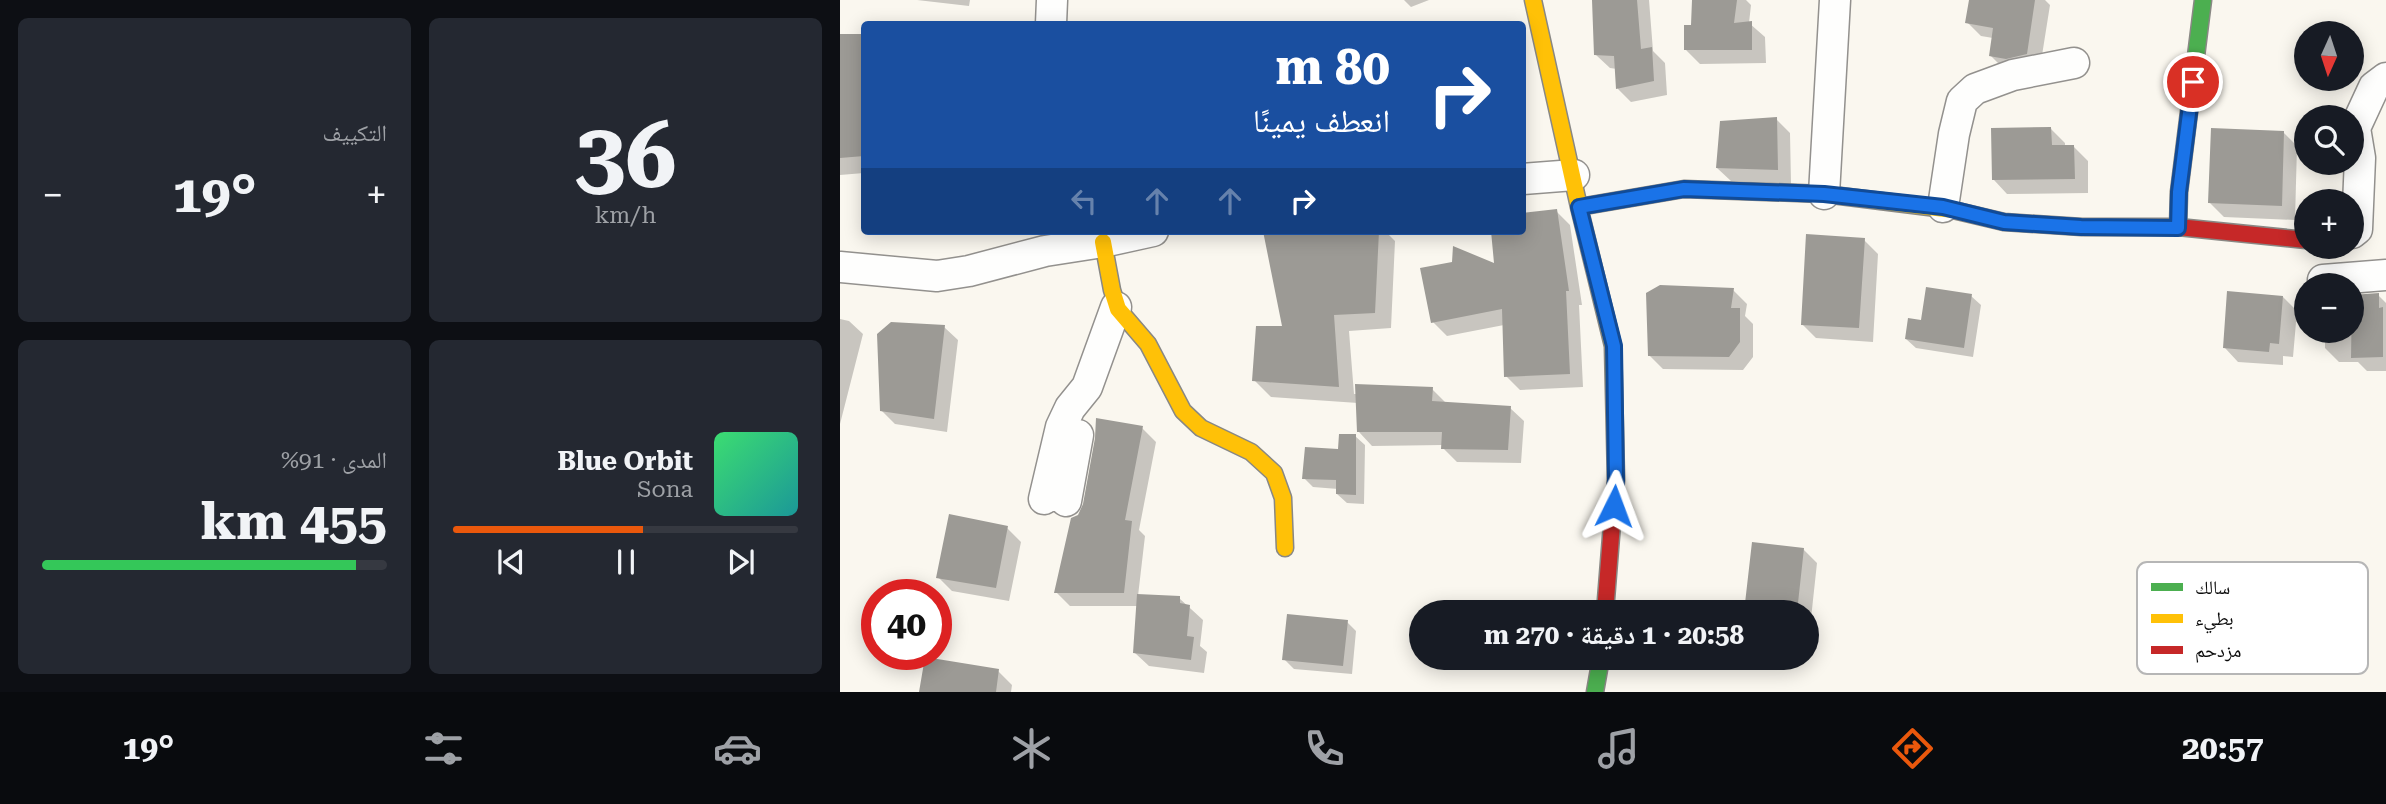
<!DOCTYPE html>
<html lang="ar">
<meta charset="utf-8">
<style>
body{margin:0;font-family:"Roboto Serif","Noto Naskh Arabic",serif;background:#242831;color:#f1f3f6;direction:rtl;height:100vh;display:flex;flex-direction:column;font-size:26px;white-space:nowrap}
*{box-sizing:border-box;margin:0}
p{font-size:23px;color:#9ea1a6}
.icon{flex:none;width:38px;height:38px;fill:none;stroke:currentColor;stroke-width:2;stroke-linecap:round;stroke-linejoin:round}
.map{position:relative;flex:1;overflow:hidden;direction:ltr}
.panel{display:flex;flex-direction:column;gap:18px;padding:18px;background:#0d0f14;width:840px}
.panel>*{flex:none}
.top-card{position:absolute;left:21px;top:21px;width:665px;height:214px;border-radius:7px;box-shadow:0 4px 18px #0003;direction:rtl;background:#1a4fa0;color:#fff;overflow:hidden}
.needle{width:46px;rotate:183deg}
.controls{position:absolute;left:1454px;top:21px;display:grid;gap:14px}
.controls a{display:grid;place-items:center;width:70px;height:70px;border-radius:50%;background:#171b24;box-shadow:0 4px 18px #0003;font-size:35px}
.speed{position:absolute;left:21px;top:579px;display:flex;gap:14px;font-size:35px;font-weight:700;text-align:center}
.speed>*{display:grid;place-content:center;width:91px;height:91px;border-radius:50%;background:#171b24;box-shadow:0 4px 18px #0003;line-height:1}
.speed .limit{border:10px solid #d22;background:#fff;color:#111}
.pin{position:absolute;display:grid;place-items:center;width:60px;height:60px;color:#fff;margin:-30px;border:4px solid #fff;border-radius:50%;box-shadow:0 2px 7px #0007}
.me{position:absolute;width:77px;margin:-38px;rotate:3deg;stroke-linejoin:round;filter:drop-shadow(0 0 5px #0008)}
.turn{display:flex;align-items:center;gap:24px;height:147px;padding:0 21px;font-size:32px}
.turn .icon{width:91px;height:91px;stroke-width:2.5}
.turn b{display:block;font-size:49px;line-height:60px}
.lanes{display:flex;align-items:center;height:66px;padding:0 21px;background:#0003;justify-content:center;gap:35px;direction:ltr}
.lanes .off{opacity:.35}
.big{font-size:52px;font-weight:700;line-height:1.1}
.panel .widget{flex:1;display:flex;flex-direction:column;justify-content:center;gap:10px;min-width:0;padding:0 24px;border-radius:10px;background:#242831}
.panel .dial{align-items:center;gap:0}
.dial b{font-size:91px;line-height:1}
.song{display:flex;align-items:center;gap:21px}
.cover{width:84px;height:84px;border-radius:10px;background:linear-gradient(135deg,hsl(140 70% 55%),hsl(180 70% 35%))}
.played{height:7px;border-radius:4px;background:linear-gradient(90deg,#ea580c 55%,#363941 55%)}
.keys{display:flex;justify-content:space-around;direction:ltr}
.heat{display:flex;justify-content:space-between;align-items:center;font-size:38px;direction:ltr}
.charge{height:10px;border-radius:5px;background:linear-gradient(90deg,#34c759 91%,#363941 0)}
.panel .tiles{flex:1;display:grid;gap:18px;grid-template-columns:repeat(2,1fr)}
.trip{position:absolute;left:569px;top:600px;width:410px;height:70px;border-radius:35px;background:#171b24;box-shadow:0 4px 18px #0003;font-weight:700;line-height:70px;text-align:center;direction:rtl}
.menu{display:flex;height:112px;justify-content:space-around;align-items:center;background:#090b0e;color:#9ea1a6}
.menu .icon{width:49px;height:49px}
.menu .on{color:#ea580c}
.menu b{font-size:32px;color:#f1f3f6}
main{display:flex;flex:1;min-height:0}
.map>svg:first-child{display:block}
.shadow{fill:#0003}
.building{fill:#9c9a95}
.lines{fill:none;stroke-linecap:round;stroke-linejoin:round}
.street-casing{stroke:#93918e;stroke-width:33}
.fast-casing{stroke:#898884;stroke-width:19}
.slow-casing{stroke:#898884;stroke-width:19}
.jam-casing{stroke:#898884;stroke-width:19}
.street{stroke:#fefefd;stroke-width:30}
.fast{stroke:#4caf50;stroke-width:16}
.slow{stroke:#ffc107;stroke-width:16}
.jam{stroke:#c62828;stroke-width:16}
.route-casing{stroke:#114b97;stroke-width:18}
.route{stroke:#1a73e8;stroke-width:12}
.key{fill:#fff;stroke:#b6b6b6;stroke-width:2}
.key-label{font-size:19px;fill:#0b0b0b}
</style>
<main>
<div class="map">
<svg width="1546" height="692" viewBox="0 0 1546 692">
<rect width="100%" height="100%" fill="#faf7ef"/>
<path class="shadow" d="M77,0H130L129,6Z
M564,0H589L571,7Z
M754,0H809L813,51L825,63L827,95L791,102L778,89L777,69L770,68L756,55Z
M854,0H906L911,5L909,23L925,37L926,63L860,64L846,50L853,27Z
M1130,0H1205L1210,5L1200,68L1165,70L1151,56L1153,38L1141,36L1127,22Z
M24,35V173L0,175V36Z
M936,119L950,133L951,184L891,181L877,168Z
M1211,129L1225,143V147H1234L1248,161V193L1167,194L1154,180Z
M1443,132L1457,146L1455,220L1384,217L1370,203Z
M716,211L730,225L742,305H739L743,387L680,390L666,376L664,325L607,336L593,322L656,266L652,231H682Z
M424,231H545L555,241L551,328L509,331L514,394L592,389L606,403L670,408L684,421L681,463L617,462L603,448V445L532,446L519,432L518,403L431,397L414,380L444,328Z
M1024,240L1038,254L1033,342L976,338L962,324Z
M893,290L907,304L905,316L913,324V357L903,370L823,369L809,355Z
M1538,295L1546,303V371H1527L1518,362H1499L1485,348V331H1512Z
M1131,296L1141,305L1133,357L1076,348L1066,339L1082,322Z
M1443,297L1457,311L1453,357L1443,356V365L1398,362L1385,348Z
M0,319L9,321L23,334L0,424Z
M104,327L118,340L107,432L55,424L41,410Z
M302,428L316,442L299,530L305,536L298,596L339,598L363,620L360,646L367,652L364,673L309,666L295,653L298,606H230L216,592L239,516Z
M515,436L525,445L524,504L507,503L497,494L498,489L473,487L464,478Z
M167,528L181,542L169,601L112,591L98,577Z
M913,544L963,549L977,563L969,637L966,636V612H906Z
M507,622L516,631L512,674L454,669L444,659Z
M158,671L172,685L171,692H81Z"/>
<path class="building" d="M752,0H797L801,49L812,47L814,81L776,89L774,56L754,55Z
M852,0H897L894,23L912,21V50H844V25H851Z
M1129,0H1195L1187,54L1166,59L1149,56L1153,28L1125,23Z
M0,34H24V156L0,158Z
M937,117L938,170L876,168L880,121Z
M1211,127L1212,145H1234L1235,179L1152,180L1151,128Z
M1371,128L1444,131L1442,206L1368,203Z
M717,209L729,291H726L730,374L664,377L662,309L591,323L580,268L612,262L613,246L654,263L651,231H682V213Z
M423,231H539L535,313L494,315L499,387L412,381L416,326H442Z
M966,234L1025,238L1019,328L961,325Z
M820,285L894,288L891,308H900V342L889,357L808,356L806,293Z
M1086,287L1132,294L1124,348L1065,339L1068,318L1081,320Z
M1387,291L1443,296L1439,344L1430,343L1429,352L1383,348Z
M1539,293V308L1543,307V357L1511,358L1512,295Z
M51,322L105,325L94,419L40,411L37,334Z
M515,384L593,387L592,401L671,406L668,450L601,449L602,432H517Z
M256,418L303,426L285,520L292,521L284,593H214L231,518L238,515L243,504L255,438Z
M499,434H516V495L496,494V480L462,479L465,447L498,449Z
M109,514L168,526L156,588L96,578Z
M912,542L964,548L957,612H904Z
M297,594L340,596V603L350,605L347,636L354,637L351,660L293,653Z
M447,614L508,620L503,666L442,660Z
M85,657L159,669L156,692H79Z"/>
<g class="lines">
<g class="street-casing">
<path id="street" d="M211,24L212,0
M682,179L734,175
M984,194L995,0
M1103,207L1114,134L1122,101L1135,89L1173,75L1234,63
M1512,233L1517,229L1520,158L1515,128L1534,87L1546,78
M0,267L97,276L129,271L205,251L263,242L313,231
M1483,280L1546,275
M204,499L221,427L230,408L247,387L276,307
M226,501L238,435"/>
</g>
<g class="fast-casing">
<path id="fast" d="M1338,227L1339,192L1363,0
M755,692L761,658"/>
</g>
<g class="slow-casing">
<path id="slow" d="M693,0L739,207L773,346L776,480L774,499
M739,207L844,189L984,194L1113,210
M263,242L272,290L278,309L308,344L343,411L361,428L411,452L434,473L443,498L445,548"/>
</g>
<g class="jam-casing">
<path id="jam" d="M1113,210L1164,222L1242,227H1338L1466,240
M765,612L774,499"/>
</g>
<use href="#street" class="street"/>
<use href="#fast" class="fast"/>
<use href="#slow" class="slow"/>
<use href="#jam" class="jam"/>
</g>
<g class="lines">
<g class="route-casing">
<path id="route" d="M774,506L776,480L774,346L739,207L844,189L984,194L1103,207L1164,222L1241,227L1338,228L1339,192L1353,82"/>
</g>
<use href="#route" class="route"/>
</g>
<rect x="1297" y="562" width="231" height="112" rx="10" class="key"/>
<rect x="1311" y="583" width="32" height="8" fill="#4caf50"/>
<rect x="1311" y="614" width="32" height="9" fill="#ffc107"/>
<rect x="1311" y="646" width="32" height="8" fill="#c62828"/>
<g class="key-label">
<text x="1355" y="594">سالك</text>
<text x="1355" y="625">بطيء</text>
<text x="1355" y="657">مزدحم</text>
</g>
</svg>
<div class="controls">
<a><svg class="needle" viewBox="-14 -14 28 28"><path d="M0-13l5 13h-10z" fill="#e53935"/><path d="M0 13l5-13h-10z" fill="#9ea1a6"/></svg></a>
<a><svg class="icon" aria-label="search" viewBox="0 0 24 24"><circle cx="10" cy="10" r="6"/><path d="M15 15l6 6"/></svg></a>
<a>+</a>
<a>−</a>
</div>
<div class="speed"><div class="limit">40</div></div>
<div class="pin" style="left:1353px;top:82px;background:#d93025"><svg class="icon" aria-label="arrive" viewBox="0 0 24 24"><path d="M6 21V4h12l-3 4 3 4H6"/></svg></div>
<svg class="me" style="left:774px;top:506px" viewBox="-20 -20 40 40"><path d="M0-17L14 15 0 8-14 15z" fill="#1a73e8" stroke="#fff" stroke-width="4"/></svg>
<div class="trip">20:58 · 1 دقيقة · 270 m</div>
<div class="top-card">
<div class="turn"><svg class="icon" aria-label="right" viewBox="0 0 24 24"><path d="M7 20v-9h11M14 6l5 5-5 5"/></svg><div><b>80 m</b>انعطف يمينًا</div></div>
<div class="lanes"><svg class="icon off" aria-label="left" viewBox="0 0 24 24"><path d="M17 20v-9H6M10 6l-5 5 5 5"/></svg><svg class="icon off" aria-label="ahead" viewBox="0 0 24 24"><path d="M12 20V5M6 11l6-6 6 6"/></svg><svg class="icon off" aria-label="ahead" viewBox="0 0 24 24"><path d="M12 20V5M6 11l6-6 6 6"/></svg><svg class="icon" aria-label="right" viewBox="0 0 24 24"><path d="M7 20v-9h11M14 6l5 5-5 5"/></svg></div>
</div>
</div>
<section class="panel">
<div class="tiles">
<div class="widget dial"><b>36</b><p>km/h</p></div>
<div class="widget"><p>التكييف</p>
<div class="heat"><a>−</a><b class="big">19°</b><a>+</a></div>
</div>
<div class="widget">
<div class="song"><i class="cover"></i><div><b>Blue Orbit</b><p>Sona</p></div></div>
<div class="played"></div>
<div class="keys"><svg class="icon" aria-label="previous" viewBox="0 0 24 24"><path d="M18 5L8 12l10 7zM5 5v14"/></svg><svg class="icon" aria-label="pause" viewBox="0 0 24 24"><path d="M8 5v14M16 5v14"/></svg><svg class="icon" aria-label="next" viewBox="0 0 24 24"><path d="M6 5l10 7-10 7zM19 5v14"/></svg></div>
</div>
<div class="widget"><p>المدى · 91%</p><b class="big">455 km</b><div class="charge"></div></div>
</div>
</section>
</main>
<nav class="menu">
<b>20:57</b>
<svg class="icon on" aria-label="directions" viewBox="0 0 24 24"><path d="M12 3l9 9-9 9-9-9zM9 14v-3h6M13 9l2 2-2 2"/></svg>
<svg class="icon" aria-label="music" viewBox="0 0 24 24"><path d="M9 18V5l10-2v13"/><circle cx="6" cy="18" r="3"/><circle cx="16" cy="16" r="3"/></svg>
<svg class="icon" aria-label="phone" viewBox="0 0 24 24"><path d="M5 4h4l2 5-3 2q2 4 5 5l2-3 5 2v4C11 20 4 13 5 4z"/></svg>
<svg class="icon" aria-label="climate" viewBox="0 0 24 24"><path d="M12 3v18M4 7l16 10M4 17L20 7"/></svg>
<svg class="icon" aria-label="car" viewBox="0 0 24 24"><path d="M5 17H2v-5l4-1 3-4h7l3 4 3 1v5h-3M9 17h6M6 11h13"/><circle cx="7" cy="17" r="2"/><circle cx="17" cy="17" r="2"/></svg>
<svg class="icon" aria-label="filters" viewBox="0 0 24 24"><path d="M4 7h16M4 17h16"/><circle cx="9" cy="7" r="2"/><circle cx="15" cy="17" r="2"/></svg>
<b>19°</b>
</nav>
